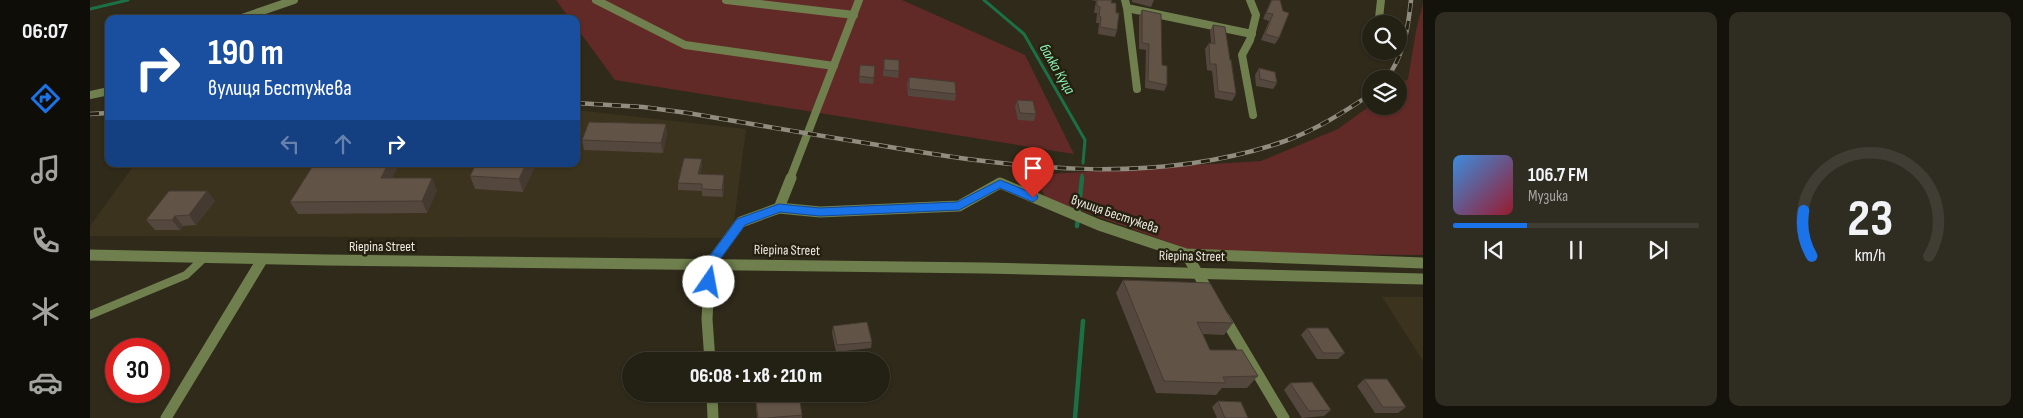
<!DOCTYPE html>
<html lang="uk">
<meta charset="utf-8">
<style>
body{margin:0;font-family:"Sofia Sans Condensed",sans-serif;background:#2f2d22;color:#f1f3f6;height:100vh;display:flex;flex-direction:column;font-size:19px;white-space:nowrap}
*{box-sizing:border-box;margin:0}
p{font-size:16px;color:#a3a3a0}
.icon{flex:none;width:28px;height:28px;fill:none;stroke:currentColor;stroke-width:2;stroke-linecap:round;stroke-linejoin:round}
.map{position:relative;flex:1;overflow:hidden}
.details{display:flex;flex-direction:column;gap:12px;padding:12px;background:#13120b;width:600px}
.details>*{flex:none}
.hud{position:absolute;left:15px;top:15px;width:475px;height:152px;border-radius:10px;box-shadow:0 1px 4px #0004,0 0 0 1px #403e34;background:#1a4fa0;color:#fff;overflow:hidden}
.controls{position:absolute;left:1272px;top:15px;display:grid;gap:10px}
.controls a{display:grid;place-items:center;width:45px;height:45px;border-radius:50%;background:#232014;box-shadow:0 1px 4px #0004,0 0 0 1px #403e34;font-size:25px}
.speed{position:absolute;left:15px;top:338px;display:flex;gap:10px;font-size:25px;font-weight:700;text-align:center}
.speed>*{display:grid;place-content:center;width:65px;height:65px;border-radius:50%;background:#232014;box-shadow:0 1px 4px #0004,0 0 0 1px #403e34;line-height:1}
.speed .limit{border:8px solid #d22;background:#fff;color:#111}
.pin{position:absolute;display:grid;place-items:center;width:42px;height:42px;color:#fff;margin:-51px -21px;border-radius:50% 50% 50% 0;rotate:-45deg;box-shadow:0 0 5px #0007}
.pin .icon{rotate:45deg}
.me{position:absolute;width:55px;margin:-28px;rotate:12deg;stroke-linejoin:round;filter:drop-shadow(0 0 4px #0008)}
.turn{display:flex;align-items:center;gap:18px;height:105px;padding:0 20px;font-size:22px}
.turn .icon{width:65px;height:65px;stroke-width:2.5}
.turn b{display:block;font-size:35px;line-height:42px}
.lanes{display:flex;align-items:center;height:48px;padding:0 20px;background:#0003;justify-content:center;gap:25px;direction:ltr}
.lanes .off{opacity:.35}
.details .card{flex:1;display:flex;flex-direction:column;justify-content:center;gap:8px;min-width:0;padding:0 18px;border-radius:10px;background:#2f2d22}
.details .dial{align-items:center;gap:0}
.dial svg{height:130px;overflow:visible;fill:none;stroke:#403e34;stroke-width:7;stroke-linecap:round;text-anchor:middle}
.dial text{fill:#f1f3f6;stroke:none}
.song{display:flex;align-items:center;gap:15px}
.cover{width:60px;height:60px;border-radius:8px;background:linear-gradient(135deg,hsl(210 70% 55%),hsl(350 70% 35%))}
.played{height:5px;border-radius:2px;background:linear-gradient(90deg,#1a73e8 30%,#403e34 30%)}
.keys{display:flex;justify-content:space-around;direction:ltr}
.details .tiles{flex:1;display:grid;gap:12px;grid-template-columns:repeat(2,1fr)}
.trip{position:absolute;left:532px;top:352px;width:268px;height:50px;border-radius:25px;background:#232014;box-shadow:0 1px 4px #0004,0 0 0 1px #403e34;font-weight:800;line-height:50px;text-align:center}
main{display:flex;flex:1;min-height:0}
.tab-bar{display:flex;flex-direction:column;width:90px;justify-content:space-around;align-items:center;background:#0e0d08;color:#a3a3a0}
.tab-bar .icon{width:35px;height:35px}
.tab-bar .on{color:#1a73e8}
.tab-bar b{font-size:22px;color:#f1f3f6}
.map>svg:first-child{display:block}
.built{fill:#3b331d}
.green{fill:#622a27}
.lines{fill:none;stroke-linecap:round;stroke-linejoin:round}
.stream-far1{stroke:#1b7045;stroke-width:3}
.stream{stroke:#1b7045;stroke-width:4.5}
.service{stroke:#6f7f4d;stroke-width:8}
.minor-far1{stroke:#6f7f4d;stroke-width:8}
.minor{stroke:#6f7f4d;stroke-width:11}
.tertiary{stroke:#6f7f4d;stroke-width:11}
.rail-casing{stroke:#908c7f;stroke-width:4.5}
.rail{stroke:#262011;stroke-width:3;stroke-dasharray:9;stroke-linecap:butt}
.wall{fill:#54473d}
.shaded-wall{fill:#453a32}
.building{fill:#625347;stroke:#453a32}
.route{fill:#1a73e8;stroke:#114b97}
.labels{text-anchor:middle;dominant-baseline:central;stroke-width:5;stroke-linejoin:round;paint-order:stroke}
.street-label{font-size:14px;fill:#ece9df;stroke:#262011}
.water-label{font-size:15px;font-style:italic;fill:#8bf7b7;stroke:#262011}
</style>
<main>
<nav class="tab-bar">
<b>06:07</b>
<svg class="icon on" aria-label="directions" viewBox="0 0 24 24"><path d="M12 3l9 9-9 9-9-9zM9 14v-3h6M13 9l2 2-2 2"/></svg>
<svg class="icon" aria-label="music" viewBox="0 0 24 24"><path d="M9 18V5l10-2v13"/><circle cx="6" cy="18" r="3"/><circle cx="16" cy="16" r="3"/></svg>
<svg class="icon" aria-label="phone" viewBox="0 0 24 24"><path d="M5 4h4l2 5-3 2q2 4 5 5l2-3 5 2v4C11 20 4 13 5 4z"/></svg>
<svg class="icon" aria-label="climate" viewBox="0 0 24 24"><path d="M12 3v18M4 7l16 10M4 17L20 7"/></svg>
<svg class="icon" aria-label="car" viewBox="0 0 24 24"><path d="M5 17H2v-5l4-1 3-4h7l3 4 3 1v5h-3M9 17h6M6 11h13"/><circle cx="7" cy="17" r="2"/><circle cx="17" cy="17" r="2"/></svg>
</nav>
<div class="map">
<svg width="1333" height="418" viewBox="0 0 1333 418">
<rect width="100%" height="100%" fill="#2f2a1a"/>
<path class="built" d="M486,110L656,129L642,238L0,236V226L45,164H486Z
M1292,297H1333V361Z"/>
<path class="green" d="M466,0H812L935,55L984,154L525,80L486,27V19H480Z
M1333,3V255L1109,253L956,198L943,175L1171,161L1248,129L1281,105L1309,106V86L1318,79L1326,31Z"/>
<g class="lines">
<path class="stream-far1" d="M894,0L934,34L995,140L993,163
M0,9L38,0
M992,179V175"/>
<path class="stream" d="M987,226L992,178
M985,418L993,321"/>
<path class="service" d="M0,315L96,275L113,259"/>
<path class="minor-far1" d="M506,0L595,45L744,66
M636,0L764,15
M1035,0L1037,8L1162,34
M1160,0L1166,15L1160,40L1152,55L1163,115
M1037,8L1047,89
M1289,18L1291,0
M149,19L204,0
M0,95L19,91
M700,179L769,0"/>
<path class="minor" d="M689,208L701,178
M1096,254L1120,294
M1134,317L1194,418
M620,361L617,319L620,264L651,222L689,208L730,212L869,206L910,183L1009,225L1096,254L1333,263
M622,394L623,418
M76,418L172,260"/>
<path class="tertiary" d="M0,255L236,260L894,268L1333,279"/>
<g class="rail-casing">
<path id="rail" d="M1296,79C1314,56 1318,29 1321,0
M486,103L553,107L598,113C661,124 725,135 788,145C923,168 1062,187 1195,141C1226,130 1254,112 1281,94
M0,114L19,113"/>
</g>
<use href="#rail" class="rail"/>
</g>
<path class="wall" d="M1001,0H1022L1021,3L1026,13L1027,30L1025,37L1008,34L1009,23H1006L1007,13H1004L1006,1Z
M1042,0H1064L1061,7L1042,2Z
M1181,0H1190L1189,38L1185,44L1171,40L1179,21L1173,19Z
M1052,10L1072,65L1077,85L1074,91L1055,88L1056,50L1049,49V17Z
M1123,25L1140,60L1146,94L1142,101L1125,98L1122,71L1117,70L1115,49L1119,43H1121L1120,31Z
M794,59L809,71L808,78L793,76Z
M770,65L784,78L783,84L769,83Z
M1169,68L1187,83L1183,89L1166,86L1165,75Z
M819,77L866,94L865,101L818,96L817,84Z
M927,100L946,114L944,121L928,120L925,107Z
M577,134L573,153L494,150L492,140Z
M223,164H309L302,178L347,190L337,213L208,214L200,202L224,165Z
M446,164L433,192L385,189L380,176Z
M612,165L610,174L634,175V182L633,197L612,196V191L588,190V183Z
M117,191L125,201L106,225L93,226L90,230H65L56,220Z
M1033,280L1143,323L1134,335L1113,334L1120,350L1168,376L1157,388H1132L1126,395L1066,393L1026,293Z
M743,326L782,342L781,348L746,352L742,333Z
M1217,328L1255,353L1248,359H1227L1211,335Z
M1274,379L1316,407L1308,413H1285L1267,386Z
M1200,383L1241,410L1234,416L1212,418L1194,390Z
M665,394L712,415V418H667Z
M1128,401L1158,418H1127L1122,407Z"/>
<path class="shaded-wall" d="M576,124L577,134L573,153L571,143Z
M612,159V165L609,181L608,174Z
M298,164H309L297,190L291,178Z
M436,164H446L433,192L429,179Z
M634,175V182L633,197L632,190Z
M342,178L347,190L337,213L332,201Z
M117,191L125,201L106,225L99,215Z
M85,216L93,226L90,230L82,220Z"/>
<path class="building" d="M1007,0H1022L1021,3H1026V13H1029L1027,30L1010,27L1011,17L1009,16L1010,7L1007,6Z
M1182,0H1190L1193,11L1199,13L1189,38L1175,34L1183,14L1176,13Z
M1052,10L1071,14L1072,65L1077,66V85L1058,81L1059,44L1052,43Z
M1123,25L1135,27L1140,60H1141L1146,94L1128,91L1126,64H1120L1119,43L1125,44Z
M794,59L809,60V71L794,70Z
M770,65L785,66L784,78L769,76Z
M1169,68L1185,72L1187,83L1170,79Z
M819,77L865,82L866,94L819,89Z
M927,100L943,101L946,114L930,113Z
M499,122L576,124L571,143L492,140Z
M594,158L612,159L608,174L634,175L632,190L612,189V184L588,183Z
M224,164H298L291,178H342L332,201L200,202Z
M386,164H436L429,179L380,176Z
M79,191H117L99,215L85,216L82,220H56Z
M1033,280L1120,283L1143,323L1107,322L1120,350H1152L1168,376L1133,377L1136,383L1074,381Z
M777,322L782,342L747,345L743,326Z
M1217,328H1238L1255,353H1233Z
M1274,379H1297L1316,407H1293Z
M1222,382L1241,410L1219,411L1200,383Z
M665,394H709L712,415L677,418H668Z
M1128,401L1151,402L1158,418H1135Z"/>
<path class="route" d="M910,180L947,195L948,198L943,202L910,188L869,210L730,216L690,212L655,225L626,265L624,286H615L613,282L614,264L647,219L689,204L730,208L867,202Z"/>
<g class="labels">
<g class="street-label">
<text transform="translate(1025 214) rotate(19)">вулиця Бестужева</text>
<text x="292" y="246">Riepina Street</text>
<text transform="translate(697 250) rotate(1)">Riepina Street</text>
<text transform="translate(1102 256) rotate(1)">Riepina Street</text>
</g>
<g class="water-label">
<text transform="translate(967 69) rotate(60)">балка Куца</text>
</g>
</g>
</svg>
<div class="controls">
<a><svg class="icon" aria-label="search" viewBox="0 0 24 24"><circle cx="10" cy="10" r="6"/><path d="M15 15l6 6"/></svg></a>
<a><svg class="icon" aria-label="layers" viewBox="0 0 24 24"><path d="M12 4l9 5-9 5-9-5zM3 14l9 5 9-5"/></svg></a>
</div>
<div class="speed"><div class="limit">30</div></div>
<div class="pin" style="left:943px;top:198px;background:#d93025"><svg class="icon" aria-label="arrive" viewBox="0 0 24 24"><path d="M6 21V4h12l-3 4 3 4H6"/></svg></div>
<svg class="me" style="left:619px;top:282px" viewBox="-20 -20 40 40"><circle r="19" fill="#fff"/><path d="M0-13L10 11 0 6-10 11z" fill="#1a73e8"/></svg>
<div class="trip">06:08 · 1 хв · 210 m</div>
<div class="hud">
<div class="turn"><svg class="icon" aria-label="right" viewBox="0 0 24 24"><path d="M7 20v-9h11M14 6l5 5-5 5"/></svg><div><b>190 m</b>вулиця Бестужева</div></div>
<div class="lanes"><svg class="icon off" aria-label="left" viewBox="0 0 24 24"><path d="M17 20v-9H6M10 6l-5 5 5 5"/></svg><svg class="icon off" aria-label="ahead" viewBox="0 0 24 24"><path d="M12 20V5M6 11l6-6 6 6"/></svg><svg class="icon" aria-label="right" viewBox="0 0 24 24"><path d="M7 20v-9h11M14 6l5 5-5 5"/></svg></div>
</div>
</div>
<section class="details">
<div class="tiles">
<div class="card">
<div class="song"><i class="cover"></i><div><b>106.7 FM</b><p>Музика</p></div></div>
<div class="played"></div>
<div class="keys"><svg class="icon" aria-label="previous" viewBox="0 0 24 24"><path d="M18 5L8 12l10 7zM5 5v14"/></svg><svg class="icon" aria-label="pause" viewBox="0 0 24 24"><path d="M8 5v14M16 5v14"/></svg><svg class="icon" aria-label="next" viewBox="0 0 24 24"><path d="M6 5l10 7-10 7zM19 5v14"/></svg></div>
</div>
<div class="card dial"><svg viewBox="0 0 100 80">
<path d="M14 69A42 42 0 1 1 86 69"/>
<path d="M14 69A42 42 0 0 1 9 41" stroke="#1a73e8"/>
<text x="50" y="56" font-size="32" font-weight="700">23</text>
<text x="50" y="72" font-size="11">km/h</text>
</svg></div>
</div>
</section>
</main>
